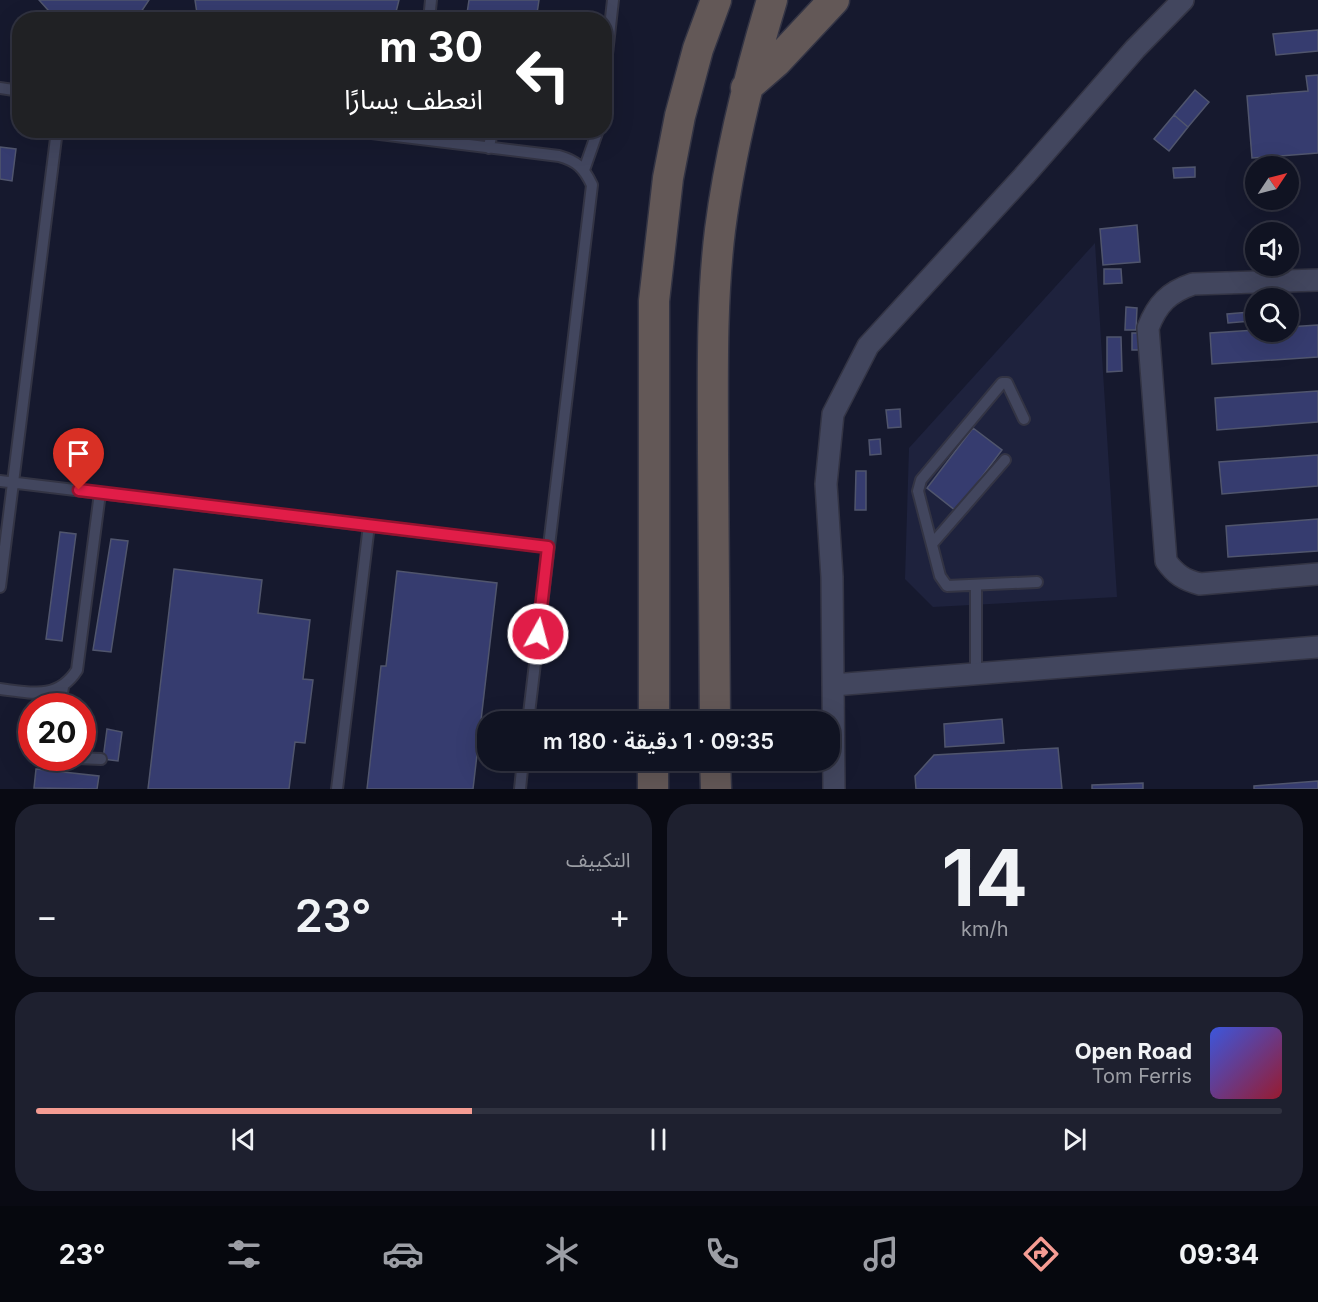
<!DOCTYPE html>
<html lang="ar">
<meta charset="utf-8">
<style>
body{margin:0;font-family:Inter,"Noto Sans Arabic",sans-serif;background:#1e202f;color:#f1f3f6;direction:rtl;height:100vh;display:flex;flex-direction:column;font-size:22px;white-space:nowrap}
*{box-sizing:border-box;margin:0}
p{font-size:20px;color:#9c9ea5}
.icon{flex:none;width:33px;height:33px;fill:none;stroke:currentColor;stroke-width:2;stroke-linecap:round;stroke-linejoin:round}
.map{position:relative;height:789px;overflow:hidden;direction:ltr}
.drawer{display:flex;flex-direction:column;gap:15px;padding:15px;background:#090a13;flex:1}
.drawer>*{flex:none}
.guide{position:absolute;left:12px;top:12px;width:600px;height:126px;border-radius:24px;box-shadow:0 6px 24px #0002,0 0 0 2px #303240;direction:rtl;background:#202124;color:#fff;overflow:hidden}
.needle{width:39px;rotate:55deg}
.tools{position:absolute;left:1245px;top:156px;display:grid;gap:12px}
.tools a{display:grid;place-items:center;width:54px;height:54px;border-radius:50%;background:#101322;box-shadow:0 6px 24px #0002,0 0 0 2px #303240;font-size:30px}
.speed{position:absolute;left:18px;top:693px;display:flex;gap:12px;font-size:30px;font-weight:700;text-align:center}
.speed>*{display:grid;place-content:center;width:78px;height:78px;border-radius:50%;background:#101322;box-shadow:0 6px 24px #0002,0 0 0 2px #303240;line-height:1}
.speed .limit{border:9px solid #d22;background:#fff;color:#111}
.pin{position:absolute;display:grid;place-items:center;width:51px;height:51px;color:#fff;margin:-62px -26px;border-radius:50% 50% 50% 0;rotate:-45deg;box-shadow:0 0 6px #0007}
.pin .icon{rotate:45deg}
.me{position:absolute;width:66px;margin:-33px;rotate:7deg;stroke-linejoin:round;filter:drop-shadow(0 0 4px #0008)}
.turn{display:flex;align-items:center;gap:21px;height:126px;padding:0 30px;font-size:27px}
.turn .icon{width:78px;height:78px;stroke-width:2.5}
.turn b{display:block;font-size:42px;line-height:51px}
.big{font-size:45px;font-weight:600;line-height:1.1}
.drawer .tile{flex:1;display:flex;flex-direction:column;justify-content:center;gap:9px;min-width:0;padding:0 21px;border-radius:24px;background:#1e202f}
.drawer .dial{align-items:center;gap:0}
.dial b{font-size:78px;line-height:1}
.song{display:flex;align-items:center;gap:18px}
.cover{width:72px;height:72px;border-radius:9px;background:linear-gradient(135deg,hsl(230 70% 55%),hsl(350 70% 35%))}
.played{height:6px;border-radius:3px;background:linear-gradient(90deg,#f59c93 35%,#303240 35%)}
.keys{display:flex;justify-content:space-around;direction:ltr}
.heat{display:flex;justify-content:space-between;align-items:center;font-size:33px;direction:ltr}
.drawer .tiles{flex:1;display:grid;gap:15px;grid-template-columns:1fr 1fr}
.tile:last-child{grid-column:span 2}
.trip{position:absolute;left:477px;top:711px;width:363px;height:60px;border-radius:24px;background:#101322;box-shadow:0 6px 24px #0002,0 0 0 2px #303240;font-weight:600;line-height:60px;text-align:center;direction:rtl}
.menu{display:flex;height:96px;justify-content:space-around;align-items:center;background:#06080e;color:#9c9ea5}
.menu .icon{width:42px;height:42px}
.menu .selected{color:#f59c93}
.menu b{font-size:27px;color:#f1f3f6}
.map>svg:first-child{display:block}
.built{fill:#1e223d}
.building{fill:#363c6f;stroke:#50556d;stroke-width:1.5}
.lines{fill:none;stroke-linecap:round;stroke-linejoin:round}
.lane-casing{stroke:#333444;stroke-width:14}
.street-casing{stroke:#333444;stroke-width:24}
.secondary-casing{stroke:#333444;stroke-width:33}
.lane{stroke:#42465e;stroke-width:10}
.street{stroke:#42465e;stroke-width:21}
.secondary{stroke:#635857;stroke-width:30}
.route-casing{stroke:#92132f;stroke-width:15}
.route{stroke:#e11d48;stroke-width:10}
</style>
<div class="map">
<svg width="1318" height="789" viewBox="0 0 1318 789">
<rect width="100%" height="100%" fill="#16192e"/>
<path class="built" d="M1095,243L1117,597L933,607L905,579L909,448Z"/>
<path class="building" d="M39,0H149L141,12L130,20H57Z
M195,0H399L394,20H198Z
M469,0H539L536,20H466Z
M1318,30V51L1276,55L1273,34Z
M1318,75V153L1252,158L1247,96L1308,91L1306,76Z
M1195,90L1209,102L1188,127L1174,115Z
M1174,115L1188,127L1169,151L1154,139Z
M0,147L16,149L12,181L0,179Z
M1195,167V177L1174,178L1173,168Z
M1137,225L1140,262L1103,265L1100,229Z
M1104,269H1121L1122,283L1104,284Z
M1126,307L1137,308L1136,330H1125Z
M1250,312L1251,321L1228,323L1227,314Z
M1318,325V357L1212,364L1210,333L1256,330L1288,332V327Z
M1132,333H1138L1139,350H1132Z
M1107,337H1121L1122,371L1107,372Z
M1318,391V422L1217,430L1215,398Z
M900,409L901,427L888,428L886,410Z
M973,428L1002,450L956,511L927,488Z
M880,439L881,454L870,455L869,440Z
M1318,455V486L1222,494L1219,462Z
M856,471H866V510H855Z
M1318,519V551L1228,557L1226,526Z
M60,532L76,534L62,641L46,639Z
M111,539L128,541L111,652L93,650Z
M174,569L262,580L258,613L310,620L303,679L313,680L305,743L295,742L289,789H148Z
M397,571L497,583L473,789H367L381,666H386Z
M1002,719L1004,743L945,747L944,724Z
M107,729L122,732L118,761L103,759Z
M1058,748L1062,789H916L915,776L934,755Z
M36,769L99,776L97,789L34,788Z
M1318,781V789H1254V786Z
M1143,783V789H1092V785Z"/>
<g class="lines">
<g class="lane-casing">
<path id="lane" d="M429,20L431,0
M604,81L613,0
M0,88L20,91
M347,130L559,156C577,161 584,168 592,185L528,722
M489,148L492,130
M584,170L598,130
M1024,419L1007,383H1002L921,480L918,491L940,576L947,586L1037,582
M0,481L548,547
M932,544L1005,460
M0,587L57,130
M976,673V586
M0,689C31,693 58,700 77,670L100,493
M60,706L63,687
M77,758L101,759
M337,789L369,525
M520,789L523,760"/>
</g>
<g class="street-casing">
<path id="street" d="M1318,280L1193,284C1169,292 1157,304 1148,328L1166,561C1175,574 1184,580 1200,584L1318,574
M833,685L1318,647
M834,789L832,577L826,484L833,414L868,346L1024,176L1135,49L1183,0"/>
</g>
<g class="secondary-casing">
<path id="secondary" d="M746,88L776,62L834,0
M654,722V301L668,178L680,116L698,49L716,0
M715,722C714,632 714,543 713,453C713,379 711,304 720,230C730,152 749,76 772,0
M715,760L716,789
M653,789V760"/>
</g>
<use href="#lane" class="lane"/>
<use href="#street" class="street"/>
<use href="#secondary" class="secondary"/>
</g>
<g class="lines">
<g class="route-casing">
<path id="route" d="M79,490L548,547L538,634"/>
</g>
<use href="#route" class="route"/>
</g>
</svg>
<div class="tools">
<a><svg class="needle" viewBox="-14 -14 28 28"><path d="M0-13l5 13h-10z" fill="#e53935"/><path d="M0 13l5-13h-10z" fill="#9c9ea5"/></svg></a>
<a><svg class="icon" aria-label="sound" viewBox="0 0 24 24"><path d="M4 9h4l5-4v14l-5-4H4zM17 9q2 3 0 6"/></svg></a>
<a><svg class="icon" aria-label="search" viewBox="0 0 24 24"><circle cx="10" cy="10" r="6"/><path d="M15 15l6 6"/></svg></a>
</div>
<div class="speed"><div class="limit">20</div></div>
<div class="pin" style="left:79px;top:490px;background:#d93025"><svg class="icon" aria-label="arrive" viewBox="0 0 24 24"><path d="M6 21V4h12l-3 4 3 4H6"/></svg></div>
<svg class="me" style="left:538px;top:634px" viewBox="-20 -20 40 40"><circle r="17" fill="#e11d48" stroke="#fff" stroke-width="3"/><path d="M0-11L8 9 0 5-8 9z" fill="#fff"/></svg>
<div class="trip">09:35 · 1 دقيقة · 180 m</div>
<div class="guide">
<div class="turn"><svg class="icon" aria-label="left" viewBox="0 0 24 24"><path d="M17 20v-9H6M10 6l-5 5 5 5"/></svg><div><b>30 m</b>انعطف يسارًا</div></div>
</div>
</div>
<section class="drawer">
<div class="tiles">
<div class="tile dial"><b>14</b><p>km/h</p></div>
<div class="tile"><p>التكييف</p>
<div class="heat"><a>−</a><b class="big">23°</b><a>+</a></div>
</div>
<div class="tile">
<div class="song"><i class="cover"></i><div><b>Open Road</b><p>Tom Ferris</p></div></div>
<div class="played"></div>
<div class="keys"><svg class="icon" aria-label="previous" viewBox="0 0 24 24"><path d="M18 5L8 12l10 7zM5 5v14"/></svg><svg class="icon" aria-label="pause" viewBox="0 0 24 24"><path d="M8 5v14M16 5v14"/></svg><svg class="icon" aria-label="next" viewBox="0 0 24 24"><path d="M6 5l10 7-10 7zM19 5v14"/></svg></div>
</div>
</div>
</section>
<nav class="menu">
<b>09:34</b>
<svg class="icon selected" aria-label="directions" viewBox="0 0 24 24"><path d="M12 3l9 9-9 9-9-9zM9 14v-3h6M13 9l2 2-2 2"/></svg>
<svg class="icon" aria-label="music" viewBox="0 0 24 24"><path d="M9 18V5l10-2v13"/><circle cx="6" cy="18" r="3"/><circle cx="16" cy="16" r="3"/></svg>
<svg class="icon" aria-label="phone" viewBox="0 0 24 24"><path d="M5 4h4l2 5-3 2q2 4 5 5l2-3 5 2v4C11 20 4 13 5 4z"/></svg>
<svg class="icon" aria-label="climate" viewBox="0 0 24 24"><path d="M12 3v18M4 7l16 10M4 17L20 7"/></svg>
<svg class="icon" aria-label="car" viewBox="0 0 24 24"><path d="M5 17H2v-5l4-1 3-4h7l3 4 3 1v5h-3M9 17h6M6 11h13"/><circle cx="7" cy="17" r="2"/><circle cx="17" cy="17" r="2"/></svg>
<svg class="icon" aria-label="filters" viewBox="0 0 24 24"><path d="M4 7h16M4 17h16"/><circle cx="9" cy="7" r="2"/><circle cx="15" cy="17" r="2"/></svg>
<b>23°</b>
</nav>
